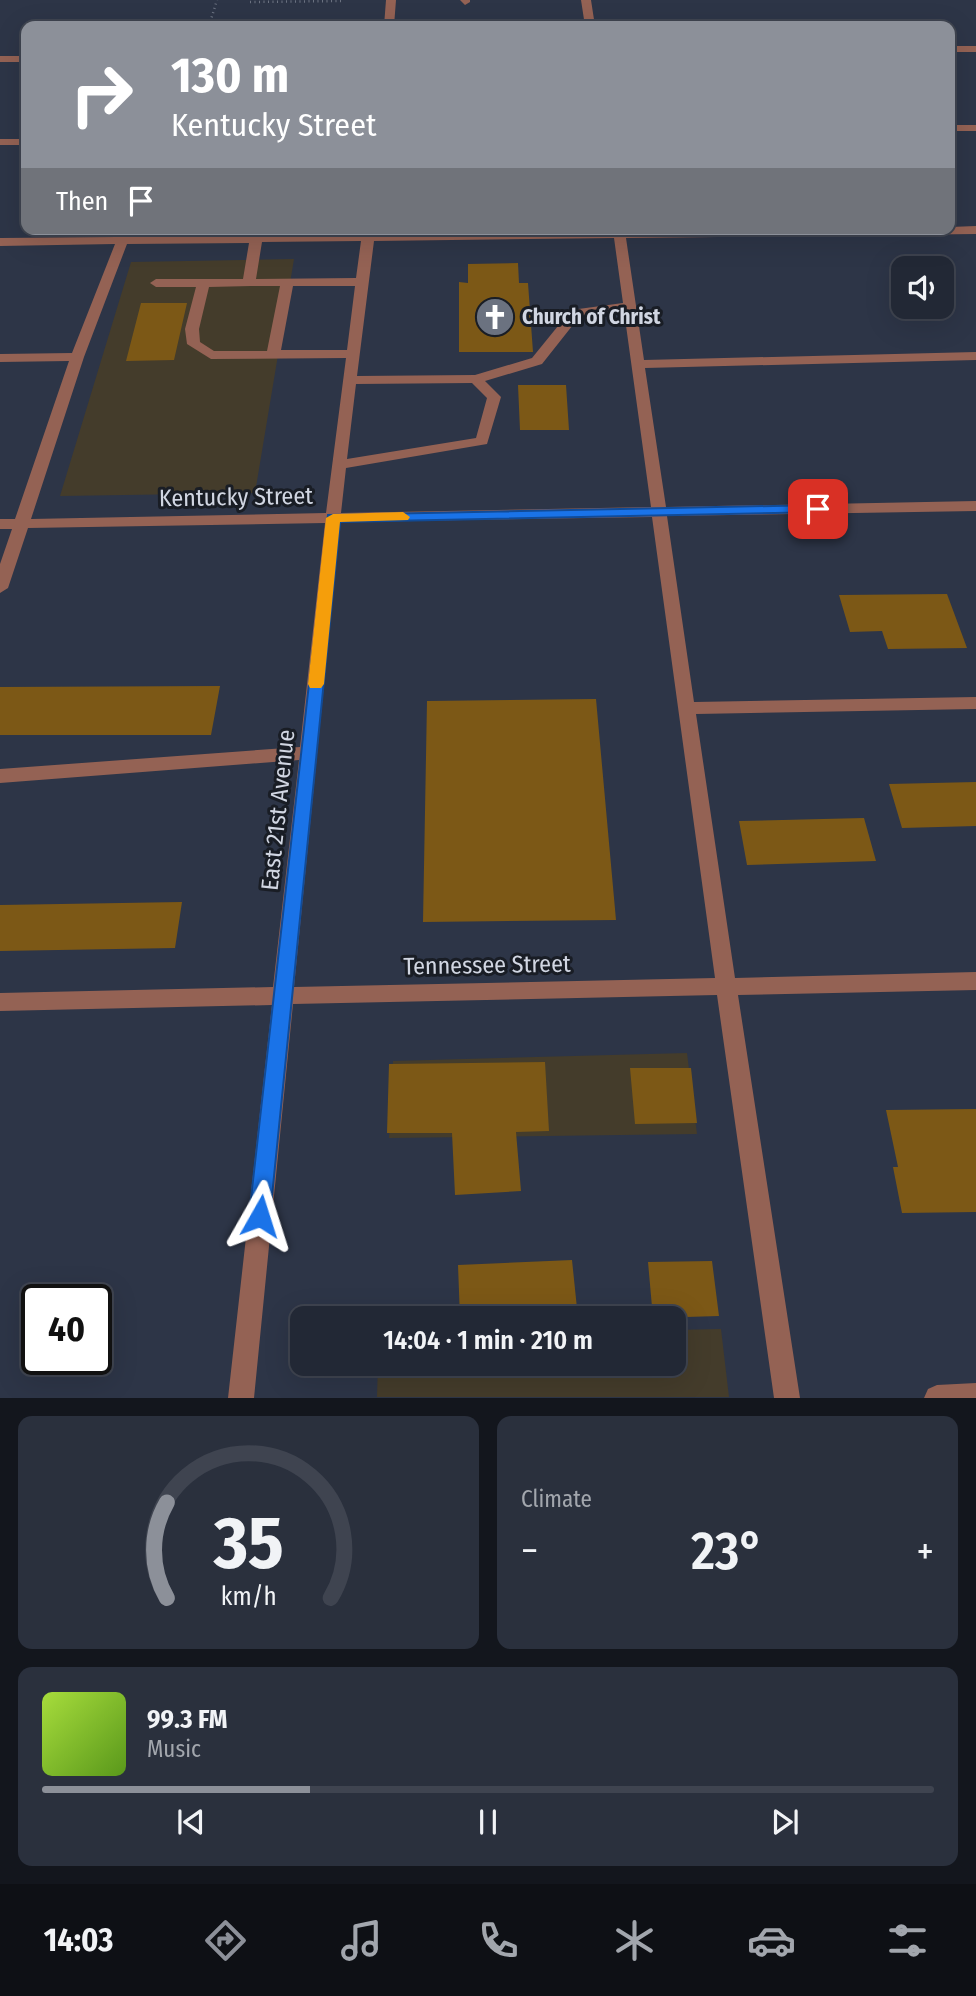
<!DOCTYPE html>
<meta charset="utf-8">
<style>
body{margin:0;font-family:"Fira Sans Condensed",sans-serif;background:#2a303d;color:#f1f3f6;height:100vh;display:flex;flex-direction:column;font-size:26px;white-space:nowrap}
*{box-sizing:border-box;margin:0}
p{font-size:23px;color:#a2a6ad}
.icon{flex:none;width:38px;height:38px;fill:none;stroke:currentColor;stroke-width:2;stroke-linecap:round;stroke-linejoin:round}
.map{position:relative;height:1398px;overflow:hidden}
.details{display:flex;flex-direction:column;gap:18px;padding:18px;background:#13161d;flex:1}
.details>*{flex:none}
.top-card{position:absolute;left:21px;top:21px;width:934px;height:214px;border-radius:14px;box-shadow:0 7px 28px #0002,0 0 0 2px #3f4450;background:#8c9099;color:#fff;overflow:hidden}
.fabs{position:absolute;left:891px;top:256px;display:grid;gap:14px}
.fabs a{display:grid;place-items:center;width:63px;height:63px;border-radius:14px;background:#222835;box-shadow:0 7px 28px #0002,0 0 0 2px #3f4450;font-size:35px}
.speed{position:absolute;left:21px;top:1284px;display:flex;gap:14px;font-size:35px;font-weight:700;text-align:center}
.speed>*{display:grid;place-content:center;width:91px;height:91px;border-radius:50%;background:#222835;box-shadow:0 7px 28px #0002,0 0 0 2px #3f4450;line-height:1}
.speed .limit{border:4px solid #111;border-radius:10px;background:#fff;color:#111}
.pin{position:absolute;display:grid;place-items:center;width:60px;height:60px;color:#fff;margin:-30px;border-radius:14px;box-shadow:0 4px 10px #0006}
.me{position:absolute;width:77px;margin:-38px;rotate:6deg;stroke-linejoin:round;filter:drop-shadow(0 0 5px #0008)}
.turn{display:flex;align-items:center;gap:24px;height:147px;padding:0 35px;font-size:32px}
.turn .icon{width:91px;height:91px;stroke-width:2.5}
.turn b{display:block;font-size:49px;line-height:60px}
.then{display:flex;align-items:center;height:66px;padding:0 35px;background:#0003;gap:14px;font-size:26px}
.big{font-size:52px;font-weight:600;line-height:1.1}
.details .card{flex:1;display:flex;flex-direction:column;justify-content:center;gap:10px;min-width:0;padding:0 24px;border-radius:14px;background:#2a303d}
.details .dial{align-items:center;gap:0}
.dial svg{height:182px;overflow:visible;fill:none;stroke:#3f4450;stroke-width:7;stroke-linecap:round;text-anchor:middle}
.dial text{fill:#f1f3f6;stroke:none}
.song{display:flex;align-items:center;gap:21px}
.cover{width:84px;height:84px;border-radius:10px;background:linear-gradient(135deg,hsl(80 70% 55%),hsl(90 70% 35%))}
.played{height:7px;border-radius:4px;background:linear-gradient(90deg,#8c9099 30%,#3f4450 30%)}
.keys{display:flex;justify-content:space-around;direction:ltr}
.heat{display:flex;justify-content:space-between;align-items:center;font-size:38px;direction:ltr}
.details .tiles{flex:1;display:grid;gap:18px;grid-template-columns:1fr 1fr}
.card:last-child{grid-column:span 2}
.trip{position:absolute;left:290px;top:1306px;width:396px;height:70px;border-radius:14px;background:#222835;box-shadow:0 7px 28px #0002,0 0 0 2px #3f4450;font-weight:600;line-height:70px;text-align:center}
.dock{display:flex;height:112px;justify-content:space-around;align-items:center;background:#0e1015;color:#a2a6ad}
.dock .icon{width:49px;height:49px}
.dock .selected{color:#8c9099}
.dock b{font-size:32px;color:#f1f3f6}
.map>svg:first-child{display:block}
.commercial{fill:#443c2b}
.building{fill:#7c5816}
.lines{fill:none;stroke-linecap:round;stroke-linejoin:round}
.path{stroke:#6c7382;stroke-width:2.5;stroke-dasharray:1 3.5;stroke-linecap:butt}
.minor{fill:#946254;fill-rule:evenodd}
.route{fill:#1a73e8;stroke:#114b97;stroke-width:2}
.slow{fill:#f59e0b}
.labels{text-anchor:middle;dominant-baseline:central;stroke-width:6;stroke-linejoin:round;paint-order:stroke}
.far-poi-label{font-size:21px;font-weight:bold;fill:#d1d6e2;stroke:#191d25;text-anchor:start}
.street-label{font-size:24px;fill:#d1d6e2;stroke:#191d25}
</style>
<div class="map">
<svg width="976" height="1398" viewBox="0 0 976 1398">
<rect width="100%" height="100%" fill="#2d3547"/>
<path class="commercial" d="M294,259L255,493L60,496L131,262Z
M687,1053L697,1134L389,1138L393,1061Z
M721,1329L729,1397H377L378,1363H674V1330Z"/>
<path class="building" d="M518,263L519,283H528L533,352H459V282L468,283V264Z
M141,303H187L174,360L126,361Z
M518,385H566L569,430H520Z
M947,594L967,648L888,649L882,631L850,632L839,595Z
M220,686L211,735H0V687Z
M596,699L616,920L423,922L427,701Z
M976,782V826L902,828L889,784Z
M864,818L876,861L747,865L739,821Z
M182,902L175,948L0,951V905Z
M545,1062L549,1131L516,1132L521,1191L455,1195L452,1133H387L389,1064Z
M630,1068H691L697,1123L635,1124Z
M976,1109V1212L902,1213L893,1167H898L886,1110Z
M572,1260L578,1318H460L458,1265Z
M712,1261L719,1316L653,1318L648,1262Z"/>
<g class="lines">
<path class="path" d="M250,2L341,1
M209,26L217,0"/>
<path class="minor" d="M386,0H396L394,26H384Z
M460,0H470V2L465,5Z
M581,0H591L595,26H585Z
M950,46H976V52H950Z
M0,56H26V62H0Z
M950,125H976V131H950Z
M0,139H26V145H0Z
M976,226V234L626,238L644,360L976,352V360L645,368L666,507L976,501V511L667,516L694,702L976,697V709L696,714L735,978L976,972V990L738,995L800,1398H774L717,995L293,1004L254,1398H228L272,1005L0,1011V993L273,987L299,760L0,783V769L300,747L325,523L28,528L8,588L0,593V564L12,529H0V519H15L69,361L0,362V354L72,353L115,244L0,246V238L117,237L121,230L125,229L131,233L130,237L362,234L363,229H375L374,234L613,229H950V227ZM614,238L623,303L571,310L532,358L475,375L357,376L374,241ZM361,241L356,278L256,279L262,242ZM249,243L243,279H156L150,283L156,287H196L185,329L187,344L211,359L346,358L326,513L31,519L84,357L127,244ZM251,286H280L267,351H214L200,342L199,329L209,287ZM293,286H355L347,350H281ZM624,311L651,507L341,513L346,468L487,444L501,397L485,381L542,364L580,316ZM472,383L487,398L476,438L347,459L356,384ZM652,517L715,978L294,987L340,522Z
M976,1383V1398H924L928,1389L937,1385Z"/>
</g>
<path class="route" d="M818,505L825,509L823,512L340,522L270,1216L267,1223L260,1226L252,1223L249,1216L328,515Z"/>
<path class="slow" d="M403,512L410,517L408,520L340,522L324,684L321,688H310L308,684L326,518L333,514Z"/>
<defs>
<g id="church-disc" transform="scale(2.0125)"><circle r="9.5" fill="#6b7280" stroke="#191d25"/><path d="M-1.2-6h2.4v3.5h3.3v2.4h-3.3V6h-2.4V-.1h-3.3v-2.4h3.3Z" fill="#fff"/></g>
</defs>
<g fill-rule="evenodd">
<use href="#church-disc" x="495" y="317"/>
</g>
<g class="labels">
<g class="far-poi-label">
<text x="522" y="317">Church of Christ</text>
</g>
<g class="street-label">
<text transform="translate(236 497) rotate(-1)">Kentucky Street</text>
<text transform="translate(278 810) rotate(-84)">East 21st Avenue</text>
<text transform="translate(487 965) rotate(-1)">Tennessee Street</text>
</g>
</g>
</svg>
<div class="fabs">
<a><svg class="icon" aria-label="sound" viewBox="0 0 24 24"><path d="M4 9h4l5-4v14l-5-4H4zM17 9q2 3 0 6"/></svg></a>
</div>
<div class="speed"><div class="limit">40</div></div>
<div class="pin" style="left:818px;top:509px;background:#d93025"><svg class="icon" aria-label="arrive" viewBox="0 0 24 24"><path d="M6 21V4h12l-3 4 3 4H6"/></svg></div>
<svg class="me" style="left:260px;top:1216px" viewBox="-20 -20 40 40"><path d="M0-17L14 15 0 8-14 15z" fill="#1a73e8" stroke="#fff" stroke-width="4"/></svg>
<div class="trip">14:04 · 1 min · 210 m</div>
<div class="top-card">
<div class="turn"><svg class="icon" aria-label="right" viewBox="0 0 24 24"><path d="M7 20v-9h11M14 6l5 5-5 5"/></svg><div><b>130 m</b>Kentucky Street</div></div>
<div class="then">Then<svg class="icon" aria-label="arrive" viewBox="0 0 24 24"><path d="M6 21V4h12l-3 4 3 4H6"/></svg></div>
</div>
</div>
<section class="details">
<div class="tiles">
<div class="card dial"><svg viewBox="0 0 100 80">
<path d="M14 69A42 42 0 1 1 86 69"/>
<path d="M14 69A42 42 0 0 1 14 27" stroke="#8c9099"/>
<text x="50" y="56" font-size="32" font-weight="700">35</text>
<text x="50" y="72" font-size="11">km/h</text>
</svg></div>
<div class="card"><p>Climate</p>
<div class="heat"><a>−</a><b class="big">23°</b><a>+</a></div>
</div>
<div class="card">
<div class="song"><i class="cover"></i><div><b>99.3 FM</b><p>Music</p></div></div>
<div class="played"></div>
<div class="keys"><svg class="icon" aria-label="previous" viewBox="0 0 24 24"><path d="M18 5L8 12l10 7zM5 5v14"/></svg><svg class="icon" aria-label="pause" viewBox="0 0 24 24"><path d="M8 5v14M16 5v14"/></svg><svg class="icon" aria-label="next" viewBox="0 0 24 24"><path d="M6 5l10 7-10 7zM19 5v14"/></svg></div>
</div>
</div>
</section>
<nav class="dock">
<b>14:03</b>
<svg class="icon selected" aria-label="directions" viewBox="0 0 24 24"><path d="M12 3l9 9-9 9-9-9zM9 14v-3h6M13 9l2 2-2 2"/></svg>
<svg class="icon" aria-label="music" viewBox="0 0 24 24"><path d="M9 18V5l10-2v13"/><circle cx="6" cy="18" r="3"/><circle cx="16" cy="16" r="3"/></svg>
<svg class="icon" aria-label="phone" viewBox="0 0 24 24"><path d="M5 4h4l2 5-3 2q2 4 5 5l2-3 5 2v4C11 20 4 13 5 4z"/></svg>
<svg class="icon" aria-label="climate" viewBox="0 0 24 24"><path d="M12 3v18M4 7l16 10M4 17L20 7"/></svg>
<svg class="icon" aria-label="car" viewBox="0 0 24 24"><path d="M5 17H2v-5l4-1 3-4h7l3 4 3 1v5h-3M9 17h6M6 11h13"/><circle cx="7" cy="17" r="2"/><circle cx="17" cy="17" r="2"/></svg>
<svg class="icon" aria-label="filters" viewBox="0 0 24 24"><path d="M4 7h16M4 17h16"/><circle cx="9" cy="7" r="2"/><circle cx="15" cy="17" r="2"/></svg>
</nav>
